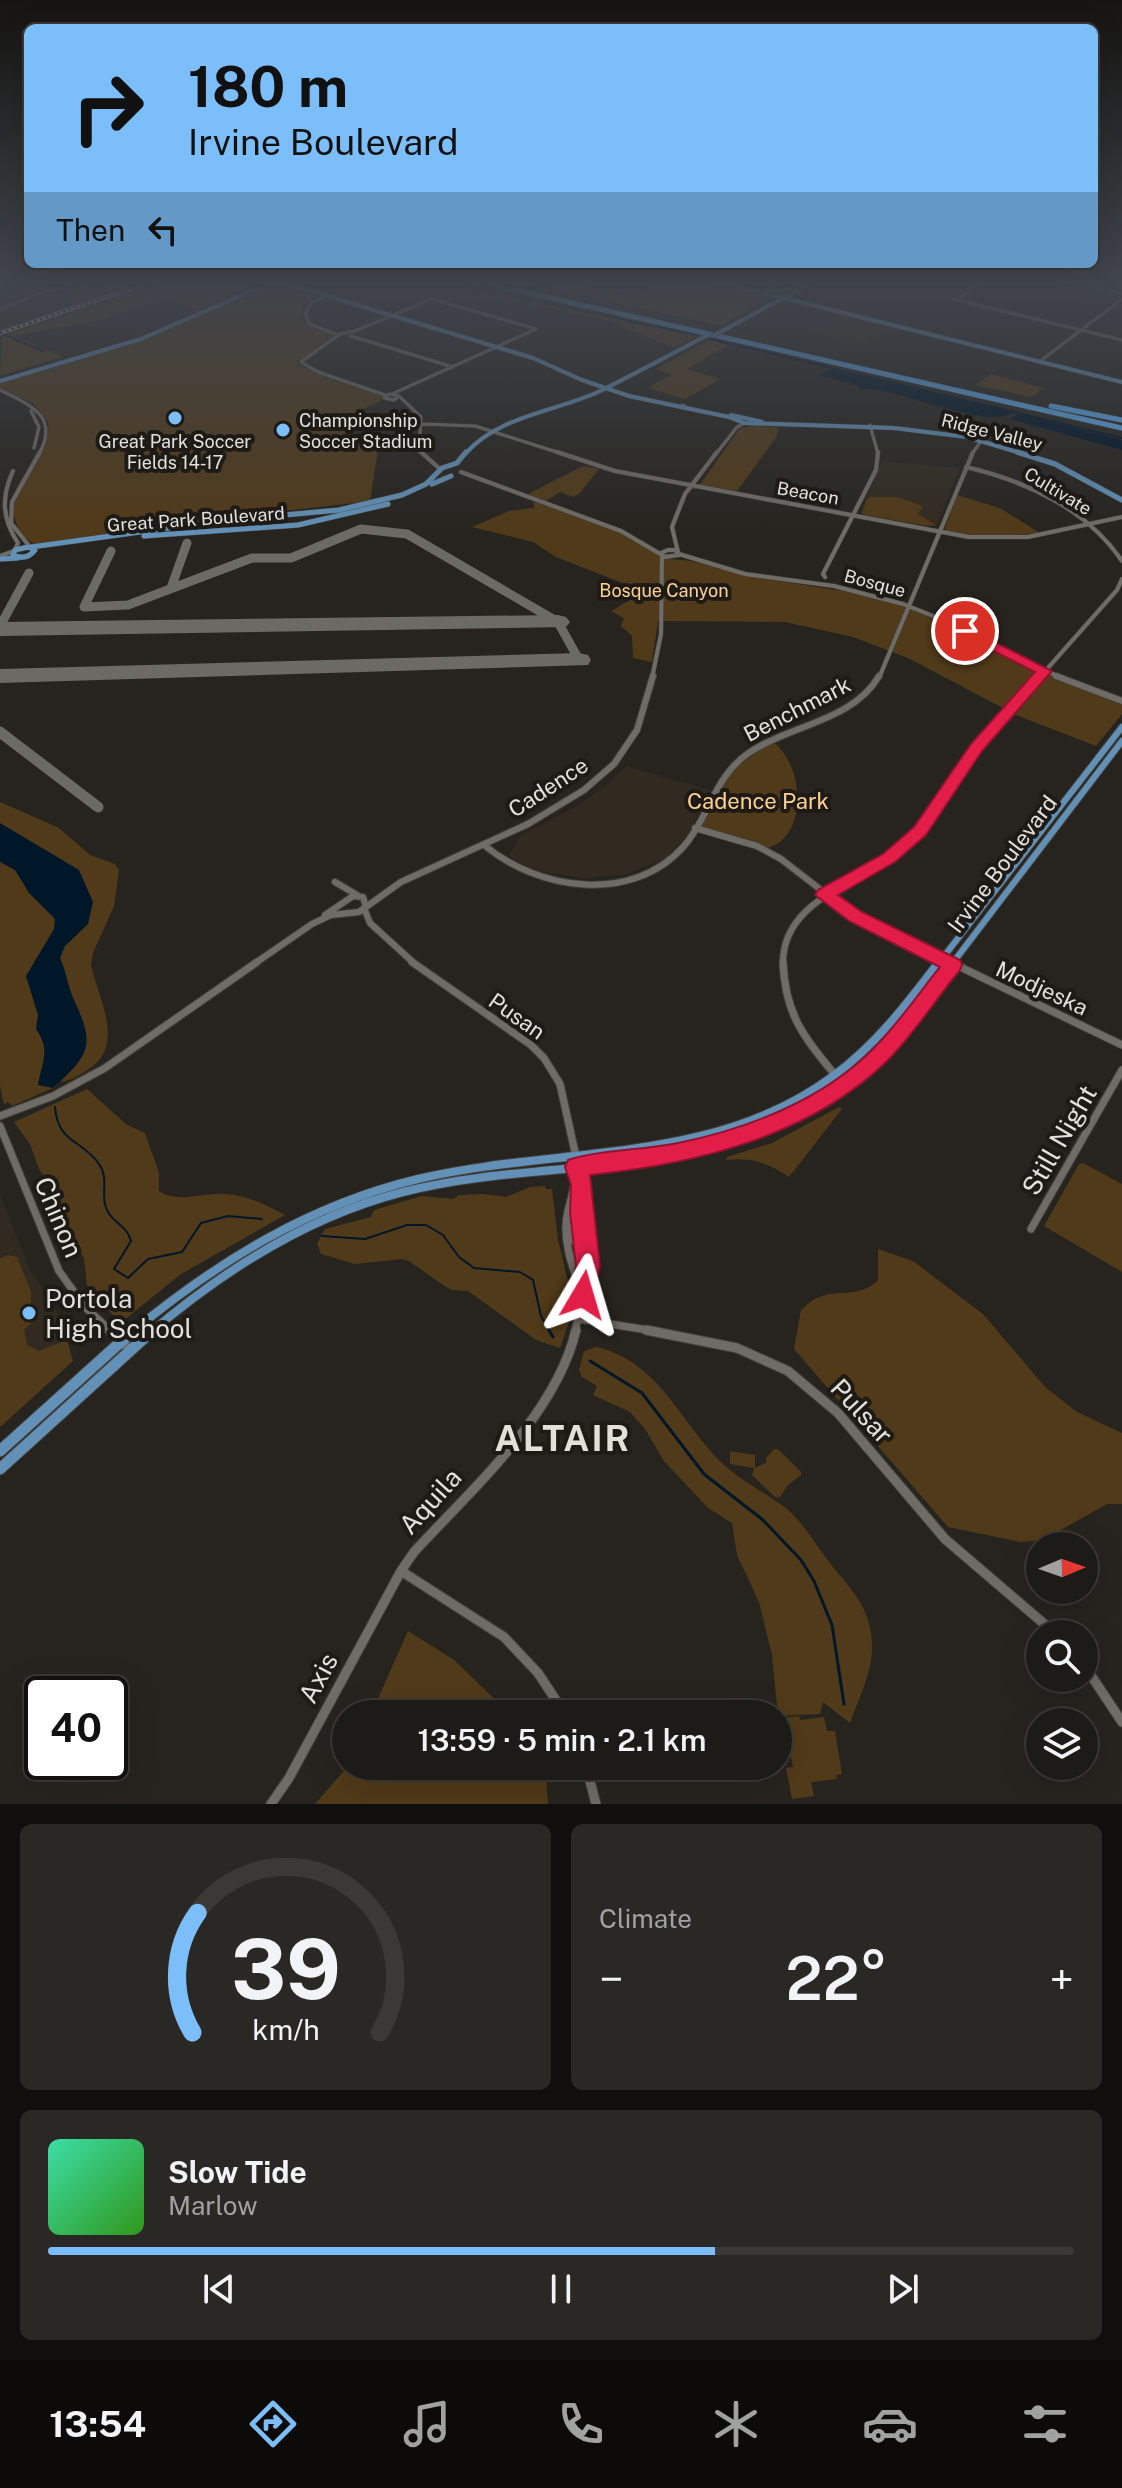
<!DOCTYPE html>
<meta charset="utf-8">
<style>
body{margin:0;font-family:"Public Sans",sans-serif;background:#2a2824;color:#f1f3f6;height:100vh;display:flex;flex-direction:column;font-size:30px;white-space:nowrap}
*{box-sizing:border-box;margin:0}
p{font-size:26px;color:#a0a1a1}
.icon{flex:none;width:44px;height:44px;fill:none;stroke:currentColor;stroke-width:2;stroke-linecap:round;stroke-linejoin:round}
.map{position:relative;height:1804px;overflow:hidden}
.panel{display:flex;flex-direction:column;gap:20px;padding:20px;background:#100f0d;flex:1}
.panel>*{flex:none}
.guide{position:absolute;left:24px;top:24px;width:1074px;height:244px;border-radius:12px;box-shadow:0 8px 32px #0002,0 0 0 2px #3b3936;background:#7cbef9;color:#111;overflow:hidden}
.needle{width:52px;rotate:88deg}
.tools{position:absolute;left:1026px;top:1532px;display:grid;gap:16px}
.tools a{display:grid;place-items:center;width:72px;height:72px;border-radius:50%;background:#1d1b17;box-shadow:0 8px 32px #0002,0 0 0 2px #3b3936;font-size:40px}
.speed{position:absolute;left:24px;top:1676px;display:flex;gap:16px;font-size:40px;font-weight:700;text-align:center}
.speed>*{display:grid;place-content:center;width:104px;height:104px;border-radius:50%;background:#1d1b17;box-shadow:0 8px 32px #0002,0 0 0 2px #3b3936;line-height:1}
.speed .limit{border:4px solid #111;border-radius:12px;background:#fff;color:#111}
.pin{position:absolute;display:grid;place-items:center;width:68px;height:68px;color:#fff;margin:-34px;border:4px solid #fff;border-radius:50%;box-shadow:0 2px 8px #0007}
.me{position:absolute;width:88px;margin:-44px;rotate:7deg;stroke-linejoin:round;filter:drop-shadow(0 0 6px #0008)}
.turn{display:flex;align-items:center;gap:28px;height:168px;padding:0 32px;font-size:36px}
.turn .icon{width:104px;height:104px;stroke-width:2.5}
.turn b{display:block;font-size:56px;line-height:68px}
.then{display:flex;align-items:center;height:76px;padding:0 32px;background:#0003;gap:16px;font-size:30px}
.big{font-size:60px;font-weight:600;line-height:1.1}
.panel .tile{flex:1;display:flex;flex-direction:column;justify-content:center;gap:12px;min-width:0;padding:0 28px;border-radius:12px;background:#2a2824}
.panel .dial{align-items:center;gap:0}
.dial svg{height:208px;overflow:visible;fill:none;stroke:#3b3936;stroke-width:7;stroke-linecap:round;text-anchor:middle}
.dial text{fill:#f1f3f6;stroke:none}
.song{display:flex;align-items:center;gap:24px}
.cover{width:96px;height:96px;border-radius:12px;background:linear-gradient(135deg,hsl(160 70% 55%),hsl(110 70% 35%))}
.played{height:8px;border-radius:4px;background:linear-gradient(90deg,#7cbef9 65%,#3b3936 65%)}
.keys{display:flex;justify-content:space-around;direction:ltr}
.heat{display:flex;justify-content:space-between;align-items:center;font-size:44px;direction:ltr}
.panel .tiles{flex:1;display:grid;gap:20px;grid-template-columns:1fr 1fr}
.tile:last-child{grid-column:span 2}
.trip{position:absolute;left:332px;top:1700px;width:460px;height:80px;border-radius:40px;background:#1d1b17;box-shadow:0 8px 32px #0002,0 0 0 2px #3b3936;font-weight:600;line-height:80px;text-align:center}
.dock{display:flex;height:128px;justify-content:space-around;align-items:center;background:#0c0b09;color:#a0a1a1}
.dock .icon{width:56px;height:56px}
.dock .on{color:#7cbef9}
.dock b{font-size:36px;color:#f1f3f6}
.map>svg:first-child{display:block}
.built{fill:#312a20}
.green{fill:#513a19}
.water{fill:#001629}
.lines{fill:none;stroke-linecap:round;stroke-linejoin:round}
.stream-far1{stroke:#001629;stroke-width:2}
.stream{stroke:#001629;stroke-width:3}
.taxiway-far1{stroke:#6c6a65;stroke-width:9}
.taxiway{stroke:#6c6a65;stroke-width:11}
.runway{fill:#6c6a65;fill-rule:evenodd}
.minor-far4-casing{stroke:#43403c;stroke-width:4}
.minor-far3-casing{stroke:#43403c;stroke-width:5}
.minor-far2-casing{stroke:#43403c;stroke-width:8}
.minor-far1-casing{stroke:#43403c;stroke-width:9}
.minor-casing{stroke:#43403c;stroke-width:11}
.major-far4-casing{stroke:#43403c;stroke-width:5}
.major-far3-casing{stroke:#43403c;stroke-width:6}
.major-far2-casing{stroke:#43403c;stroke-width:8}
.major-far1-casing{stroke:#43403c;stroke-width:10}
.major-casing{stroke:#43403c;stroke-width:13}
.highway-casing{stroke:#43403c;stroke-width:6}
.minor-far4{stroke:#6f6b66;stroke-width:3}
.minor-far3{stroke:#6f6b66;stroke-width:4}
.minor-far2{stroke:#6f6b66;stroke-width:6}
.minor-far1{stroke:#6f6b66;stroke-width:7}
.minor{stroke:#6f6b66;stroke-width:9}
.major-far4{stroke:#6290b6;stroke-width:4}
.major-far3{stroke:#6290b6;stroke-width:5}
.major-far2{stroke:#6290b6;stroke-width:6}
.major-far1{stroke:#6290b6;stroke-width:8}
.major{stroke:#6290b6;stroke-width:11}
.highway{stroke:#5aa9ec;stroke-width:5}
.rail-casing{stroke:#b1afab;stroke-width:4}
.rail{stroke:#1e1a16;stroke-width:2;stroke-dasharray:3;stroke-linecap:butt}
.major-bridge-casing{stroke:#43403c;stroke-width:5;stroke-linecap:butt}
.major-bridge{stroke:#6290b6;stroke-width:4}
.route{fill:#e11d48;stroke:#92132f;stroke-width:2}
.poi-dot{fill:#7cbef9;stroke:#1e1a16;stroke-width:3}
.labels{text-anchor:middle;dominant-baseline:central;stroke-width:8;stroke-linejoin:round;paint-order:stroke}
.far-poi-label{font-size:18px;fill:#e3e1dd;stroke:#1e1a16;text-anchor:start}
.far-street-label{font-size:18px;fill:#e3e1dd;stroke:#1e1a16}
.far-park-label{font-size:18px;fill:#fed195;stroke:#1e1a16}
.street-label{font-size:22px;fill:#e3e1dd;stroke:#1e1a16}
.park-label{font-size:22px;fill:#fed195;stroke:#1e1a16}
.near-street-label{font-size:26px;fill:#e3e1dd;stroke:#1e1a16}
.near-poi-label{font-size:26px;fill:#e3e1dd;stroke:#1e1a16;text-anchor:start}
.near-district-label{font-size:36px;font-weight:bold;letter-spacing:2px;fill:#e4e0d9;stroke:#1e1a16}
</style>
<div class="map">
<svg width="1122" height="1804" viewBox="0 0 1122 1804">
<rect width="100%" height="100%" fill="#27241f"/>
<path class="built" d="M8,280H76L34,292L0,308V281Z
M151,280H175L0,338V313L28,299L78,283L73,306Z
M839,314L889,327L863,344L812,330Z
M882,461L960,468L936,527L860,513Z
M626,766L709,790L689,834L665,858L627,874L587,878L549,873L528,867L509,856L521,835L574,808L603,788Z
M0,1195L30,1270L60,1316L73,1361L0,1427Z"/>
<path class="green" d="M106,280H151L72,307L78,283L97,281L92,289L99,290Z
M175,280H265L197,310L162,298L100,320L14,336L64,357L0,376L2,336Z
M516,280H561L633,298L652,289L646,287C669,271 744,283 768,297L722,326Z
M273,283H282L316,293L317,295L302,307L300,319L333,335L329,342L298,361V364L332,380L381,395L382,400L331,425L379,444L370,501L207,520L38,546C27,541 22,534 16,523C0,474 53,465 48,422L34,404L0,388V383L136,342Z
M473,288L697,336L674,348L606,320L467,292Z
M708,340L728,345L687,369L720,379L685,399L648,388L672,374L656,369Z
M991,374L1043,388L1032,397L975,385Z
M752,426L778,427L777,436L737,491L699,486L740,428Z
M583,466L599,469L580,493L573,497L560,492L546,501L528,494Z
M957,495L1000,508L1040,533L982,537L944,531Z
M871,497H896L923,506L918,514L936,525L928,526L865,515L862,513L867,499Z
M534,502C557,506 648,541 661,558L691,561L761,578L867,595L915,610L1038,671L1122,703V714L1096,746L1016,715L908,658L853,637L785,622L658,621L652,662L633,658L632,636L621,626L624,618L611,611L630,600L633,594L630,586L556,557L533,542L472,527L509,511L534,508Z
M773,742C804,764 809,837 767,848L737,836L700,827C723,784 729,767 773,742Z
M0,802L59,828L90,855L115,864L119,870L114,906L93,953L91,965C99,1001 127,1047 86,1071C77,1077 69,1081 58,1082L55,1087L12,1106L8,1102L4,1105L0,1086Z
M87,1089L127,1125L145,1133L159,1173V1191C178,1204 203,1192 226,1194C249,1196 266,1205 285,1215L181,1274L123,1321H118L87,1286L84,1258L63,1220L57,1195L39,1169L30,1144L14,1122Z
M839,1107L842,1109L789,1177C768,1163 752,1157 726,1160L727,1157L772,1143Z
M1083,1163L1122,1184V1272L1044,1226L1079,1164Z
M545,1186L546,1189H552L558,1240L569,1285L570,1319L560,1348L536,1340L468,1291L452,1290L443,1285L409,1261L402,1259L355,1264L321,1254L317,1244L325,1229L371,1217L374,1210L422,1196L453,1199L459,1195L484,1194L506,1197L530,1187Z
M878,1249L913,1261L983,1314L1045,1387L1077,1412L1122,1433V1504H1107L1043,1540L1021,1542L948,1527L794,1349L801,1310C806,1306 811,1300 817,1298C838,1288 860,1299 878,1280Z
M7,1255L17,1257L31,1292V1324L24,1329L27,1345L39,1351L67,1340L73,1361L0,1427V1259Z
M596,1347C660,1361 681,1425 724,1465C741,1480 760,1490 779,1503C800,1517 811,1538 826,1558C842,1580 862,1596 869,1624C879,1661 862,1689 850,1723L823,1702L820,1714L778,1716L772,1655L759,1602L737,1555L732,1523L708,1508L664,1461L645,1429L630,1412L593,1395L597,1386L582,1377L579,1370L584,1351Z
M774,1449H778L801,1472V1475L788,1485L780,1497H775L752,1475L754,1468L730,1464V1451L755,1455V1468L767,1462L766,1458Z
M408,1631L454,1660L510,1714H371Z
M799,1716L800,1720L824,1717L827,1731H835L842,1774L836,1775L837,1779L811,1782L814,1796L792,1799L786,1768L793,1767L783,1718Z
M348,1766H545L548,1804H315Z"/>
<path class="water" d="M831,369L1000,409L1011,413C987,431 887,383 859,389V386L819,375Z
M1018,414L1122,440V450L1011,419Z
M0,823L79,870L93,902L88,924L65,946L60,958C66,971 68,987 74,1000C96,1046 89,1055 53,1088L38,1085C42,1062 51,1050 36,1029L38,1015L26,976L54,929L55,919L29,893L15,870L0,862Z"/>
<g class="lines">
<path class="stream-far1" d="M436,280L696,335
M0,333L43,351
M711,339L1122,438
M55,1107C58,1144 82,1139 99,1164C110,1179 99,1197 108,1212C115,1224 128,1227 131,1241L114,1269L128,1278L148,1259L182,1252L201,1223L228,1216L262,1219
M322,1236L365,1239L407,1225H426L443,1235L459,1257L474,1268L520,1272L533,1280L541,1316L550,1332"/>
<path class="stream" d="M549,1330L553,1337
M590,1361L642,1393L704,1474L763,1520L801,1560L814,1581L832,1625L844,1704"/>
<path class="taxiway-far1" d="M111,551L84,607L128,605L252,558H291L361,529L407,534L558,622L579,660
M171,588L187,543
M0,626L29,573"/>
<path class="taxiway" d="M0,732L98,807"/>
<path class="runway" d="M558,615L566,617L570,622L566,627L0,636V622Z
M579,653L588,655L591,660L588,665L0,683V669Z"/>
<g class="minor-far4-casing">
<path id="minor-far4" d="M1061,280L1122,293
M331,294L311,303L305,314L310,324L338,335
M432,299L536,329
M953,299L1122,340
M956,300L987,280
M0,310L39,293L86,280
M351,336L453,367
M1039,362L1122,299
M0,390C30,405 60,416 39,454
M389,394L399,396L394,400L384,398Z
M392,394L536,329
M385,395L318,372L301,362L340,334L355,331L432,299
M399,396L421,417L419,451L423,454
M682,405L685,406
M31,411L39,427L34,448
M422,424L475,426L563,454
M870,425L878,454
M716,454L737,427L745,423
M972,454L983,438"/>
</g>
<g class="minor-far3-casing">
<path id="minor-far3" d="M421,452L441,470
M557,452L615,471L969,537H1028L1122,517
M966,467C1026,481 1087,509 1122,561
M13,471C1,497 2,519 18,543L15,550
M461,472L621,531L662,555
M30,547L11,523L12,502L40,452
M668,550H675L679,555L664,557L661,553Z
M678,552L672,527L685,494L717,452
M679,554L745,574L834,586L903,604L953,624L1061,678
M0,556L14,551
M825,577L823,574L876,470L878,452
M652,678L661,634L662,556
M879,678L973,452
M1039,678L1117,590L1122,579"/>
</g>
<g class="minor-far2-casing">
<path id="minor-far2" d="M1056,676L1122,701
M695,828L757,846L781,859L856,917L954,964
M484,845C538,890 632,905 684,846C710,816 714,776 750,752C790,725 853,721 879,676
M335,882L357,895
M364,908L370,923L415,964
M325,915L353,896L363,897L366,907
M254,964L312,924L331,915L359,912L401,882L528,824L584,790L614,764L637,730L653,676
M783,964C782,904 850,886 889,858C928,830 947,786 976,749C995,723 1019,700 1041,676"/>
</g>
<g class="minor-far1-casing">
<path id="minor-far1" d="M412,962L531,1045L544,1058L560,1084L582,1184L588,1268L575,1332
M783,962C785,1014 803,1036 835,1075
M950,962L1122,1045
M0,1116L53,1096L105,1068L257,962
M0,1126L59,1271L85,1307L112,1332
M576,1167C576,1186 572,1194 568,1211C561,1238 573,1269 582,1294
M573,1203V1240L579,1246
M1031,1229L1122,1070
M579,1319L660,1332"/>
</g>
<g class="minor-casing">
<path id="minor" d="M109,1330L129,1349
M646,1330L737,1348L788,1371L838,1413L945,1539L1056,1634
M401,1571L504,1637L538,1673L565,1714
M1084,1665L1122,1722
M586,1766L596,1804
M271,1804L289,1778L401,1571L414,1552C471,1490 556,1415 576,1330"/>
</g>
<g class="major-far4-casing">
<path id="major-far4" d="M275,280L533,358L582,380L629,396L729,417L744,423L894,428L967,437L1024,454
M711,280L1122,382
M769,290L782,291L804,280
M726,329L816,280
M0,381L141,339L277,280
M731,415L762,422
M465,454C498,416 554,412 598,392C635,374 671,354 708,335"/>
</g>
<g class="major-far3-casing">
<path id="major-far3" d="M1017,452L1055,464L1122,500
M432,484L451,476
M144,536L298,525L388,504
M28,547L35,550C29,558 22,559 13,555L15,550Z
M31,547L220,521L339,510L402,495L426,484L442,468L457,463L466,452
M0,559L18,558"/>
</g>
<g class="major-far2-casing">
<path id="major-far2" d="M938,964L1122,727
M952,964L1122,741"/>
</g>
<g class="major-far1-casing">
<path id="major-far1" d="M132,1332C217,1262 309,1205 418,1179C556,1146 712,1166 832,1077C875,1046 907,1004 939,962
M151,1332C224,1270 309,1216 403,1192C469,1175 538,1172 607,1165C712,1152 813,1118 891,1044C915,1021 934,989 954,962"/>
</g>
<g class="major-casing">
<path id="major" d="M0,1451L134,1330
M0,1469L153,1330"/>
</g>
<g class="highway-casing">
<path id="highway" d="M450,280L478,285
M472,280L1122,428
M506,280L525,285
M1051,406L1122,420"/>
</g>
<use href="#minor-far4" class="minor-far4"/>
<use href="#minor-far3" class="minor-far3"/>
<use href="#minor-far2" class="minor-far2"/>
<use href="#minor-far1" class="minor-far1"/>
<use href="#minor" class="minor"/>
<use href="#major-far4" class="major-far4"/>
<use href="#major-far3" class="major-far3"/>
<use href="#major-far2" class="major-far2"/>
<use href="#major-far1" class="major-far1"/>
<use href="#major" class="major"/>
<use href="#highway" class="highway"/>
<g class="rail-casing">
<path id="rail" d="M0,333L157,280"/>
</g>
<use href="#rail" class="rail"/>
<g class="major-bridge-casing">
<path id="major-bridge" d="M712,336L726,329"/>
</g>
<use href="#major-bridge" class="major-bridge"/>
</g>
<linearGradient id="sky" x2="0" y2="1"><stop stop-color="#151411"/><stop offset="0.53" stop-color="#41454d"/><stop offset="1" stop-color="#41454d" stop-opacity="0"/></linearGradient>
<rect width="1122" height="532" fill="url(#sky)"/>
<path class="route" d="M965,627L1052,671L982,751L926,835L895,862L838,895L862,912L960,960L962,965L960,970C936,999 914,1034 887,1061C809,1137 695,1164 590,1175L600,1266L591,1303L583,1306L574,1303L571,1295L576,1266L570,1212L571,1185L565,1167L568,1160C597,1150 645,1150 678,1143C747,1129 823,1100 874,1048C898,1024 919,993 940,967L849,921L815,895L818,890L883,854L914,827L971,744L1035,672L960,634V628Z"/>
<g class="poi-dot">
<circle cx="175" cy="418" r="8"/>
<circle cx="283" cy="430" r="8"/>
<circle cx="29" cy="1313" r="8"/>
</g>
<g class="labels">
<g class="far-poi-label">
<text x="299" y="420">Championship<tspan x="299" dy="21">Soccer Stadium</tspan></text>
<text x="175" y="441" text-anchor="middle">Great Park Soccer<tspan x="175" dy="21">Fields 14-17</tspan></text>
</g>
<g class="far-street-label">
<text transform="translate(992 432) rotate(14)">Ridge Valley</text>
<text transform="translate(1058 491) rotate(31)">Cultivate</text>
<text transform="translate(808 493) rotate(10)">Beacon</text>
<text transform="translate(196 519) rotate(-4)">Great Park Boulevard</text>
<text transform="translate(875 583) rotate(15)">Bosque</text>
</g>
<g class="far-park-label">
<text x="664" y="590">Bosque Canyon</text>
</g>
<g class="street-label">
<text transform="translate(797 709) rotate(-27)">Benchmark</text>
<text transform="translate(548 787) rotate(-33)">Cadence</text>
<text transform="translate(1002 864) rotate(-53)">Irvine Boulevard</text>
<text transform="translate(1042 988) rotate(25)">Modjeska</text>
<text transform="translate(517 1016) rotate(35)">Pusan</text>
</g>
<g class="park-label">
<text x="758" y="801">Cadence Park</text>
</g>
<g class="near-street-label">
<text transform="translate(1059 1140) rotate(-60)">Still Night</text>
<text transform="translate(59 1217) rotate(67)">Chinon</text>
<text transform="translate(862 1411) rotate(47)">Pulsar</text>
<text transform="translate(430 1501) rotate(-48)">Aquila</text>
<text transform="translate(318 1678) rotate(-62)">Axis</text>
</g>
<g class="near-poi-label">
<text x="45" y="1298">Portola<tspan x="45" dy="30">High School</tspan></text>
</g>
<g class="near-district-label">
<text x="563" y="1438">ALTAIR</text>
</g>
</g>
</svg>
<div class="tools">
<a><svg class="needle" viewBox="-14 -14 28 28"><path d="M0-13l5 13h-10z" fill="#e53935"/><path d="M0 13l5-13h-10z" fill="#a0a1a1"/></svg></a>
<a><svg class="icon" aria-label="search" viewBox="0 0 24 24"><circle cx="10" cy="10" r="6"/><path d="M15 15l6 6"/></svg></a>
<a><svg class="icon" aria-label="layers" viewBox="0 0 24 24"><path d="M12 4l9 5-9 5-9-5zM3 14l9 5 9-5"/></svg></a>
</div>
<div class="speed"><div class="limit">40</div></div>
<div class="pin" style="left:965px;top:631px;background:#d93025"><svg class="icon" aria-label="arrive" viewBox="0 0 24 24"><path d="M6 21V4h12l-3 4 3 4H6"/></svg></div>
<svg class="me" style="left:583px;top:1295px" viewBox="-20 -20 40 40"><path d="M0-17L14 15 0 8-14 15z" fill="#e11d48" stroke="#fff" stroke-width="4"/></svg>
<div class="trip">13:59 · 5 min · 2.1 km</div>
<div class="guide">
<div class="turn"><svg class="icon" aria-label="right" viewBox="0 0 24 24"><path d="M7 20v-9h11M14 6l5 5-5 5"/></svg><div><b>180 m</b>Irvine Boulevard</div></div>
<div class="then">Then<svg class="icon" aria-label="left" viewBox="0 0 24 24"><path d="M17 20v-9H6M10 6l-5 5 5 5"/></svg></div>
</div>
</div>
<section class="panel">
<div class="tiles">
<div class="tile dial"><svg viewBox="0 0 100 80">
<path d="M14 69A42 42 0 1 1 86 69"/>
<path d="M14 69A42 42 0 0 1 16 23" stroke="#7cbef9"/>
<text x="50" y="56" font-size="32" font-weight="700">39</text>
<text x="50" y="72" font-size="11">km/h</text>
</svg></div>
<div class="tile"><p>Climate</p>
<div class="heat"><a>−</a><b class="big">22°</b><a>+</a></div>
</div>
<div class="tile">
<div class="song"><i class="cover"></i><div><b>Slow Tide</b><p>Marlow</p></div></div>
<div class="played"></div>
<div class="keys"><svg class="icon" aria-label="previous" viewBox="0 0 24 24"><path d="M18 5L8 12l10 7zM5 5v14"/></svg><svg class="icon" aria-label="pause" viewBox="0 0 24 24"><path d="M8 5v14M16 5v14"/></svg><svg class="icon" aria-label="next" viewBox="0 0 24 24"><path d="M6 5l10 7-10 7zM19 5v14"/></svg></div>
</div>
</div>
</section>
<nav class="dock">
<b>13:54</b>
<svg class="icon on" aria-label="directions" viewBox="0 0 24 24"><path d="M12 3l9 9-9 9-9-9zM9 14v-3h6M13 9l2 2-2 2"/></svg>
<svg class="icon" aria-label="music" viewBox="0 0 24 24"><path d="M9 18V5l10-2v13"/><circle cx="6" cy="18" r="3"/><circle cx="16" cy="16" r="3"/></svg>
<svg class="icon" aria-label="phone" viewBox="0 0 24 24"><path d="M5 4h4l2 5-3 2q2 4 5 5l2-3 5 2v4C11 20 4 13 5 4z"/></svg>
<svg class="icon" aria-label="climate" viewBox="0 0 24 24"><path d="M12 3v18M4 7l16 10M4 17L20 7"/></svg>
<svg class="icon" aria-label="car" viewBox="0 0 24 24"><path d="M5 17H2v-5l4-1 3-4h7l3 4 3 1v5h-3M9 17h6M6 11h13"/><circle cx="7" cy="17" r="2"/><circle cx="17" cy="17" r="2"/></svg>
<svg class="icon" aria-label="filters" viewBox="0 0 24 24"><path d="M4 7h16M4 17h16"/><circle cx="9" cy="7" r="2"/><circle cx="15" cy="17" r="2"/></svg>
</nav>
